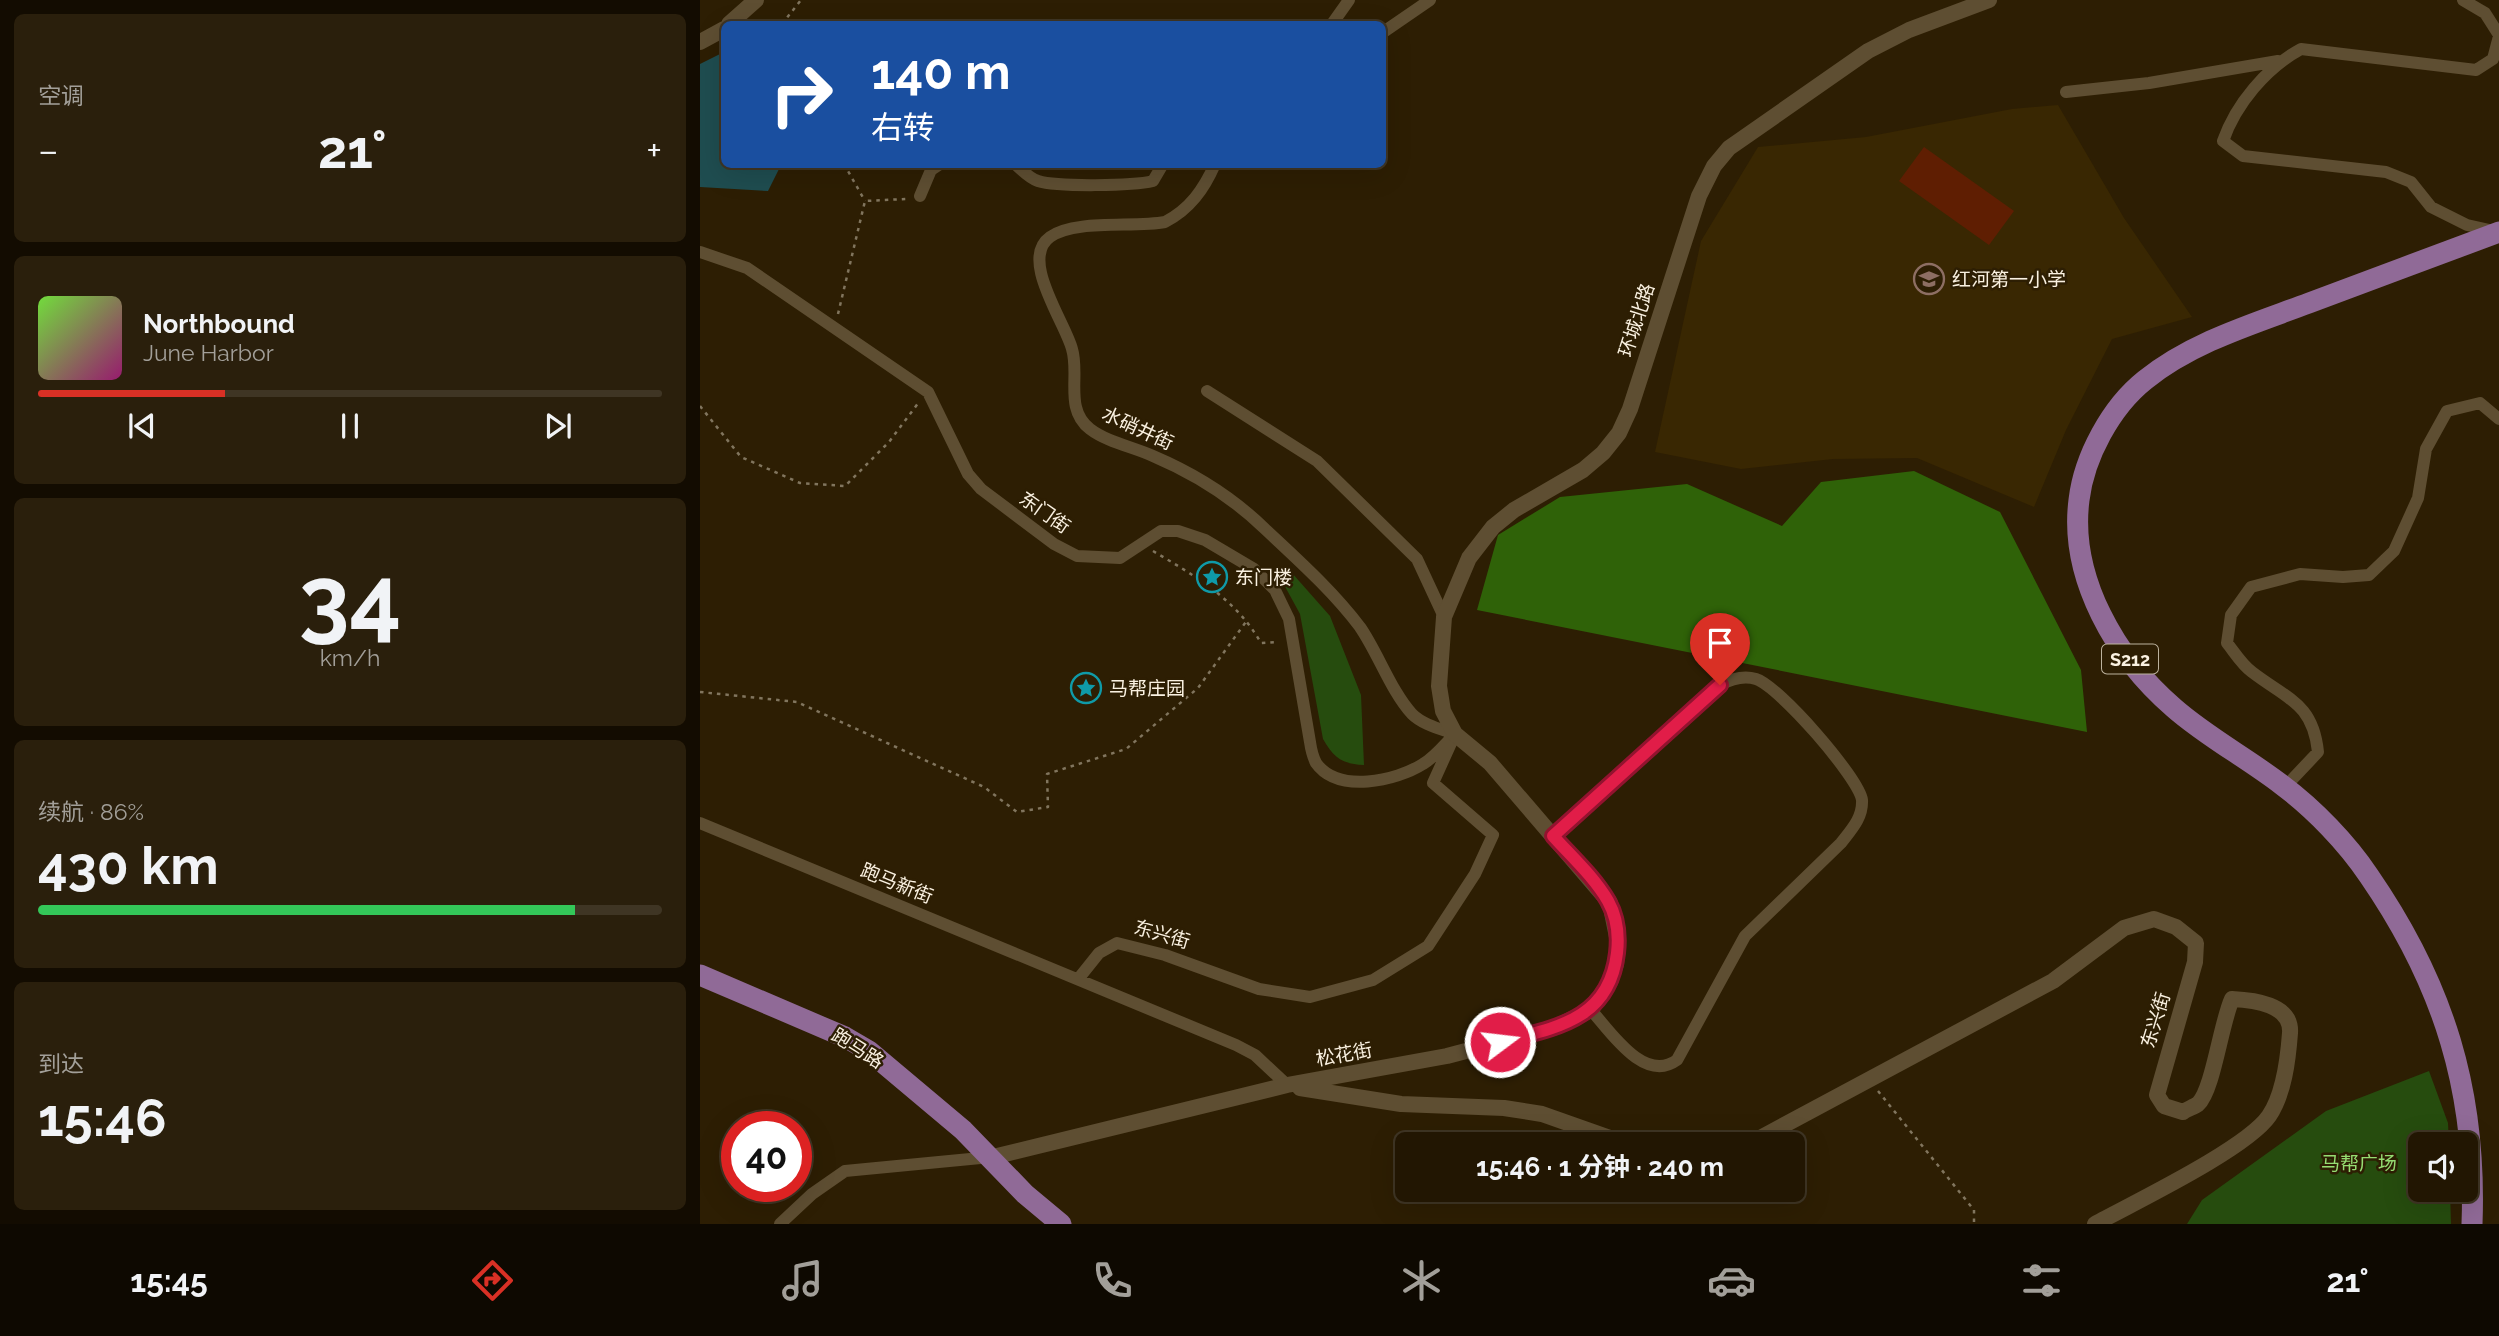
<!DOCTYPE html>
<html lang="zh">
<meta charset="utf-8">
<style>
body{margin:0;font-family:Raleway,"Noto Sans SC",sans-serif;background:#2a1f0c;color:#f1f3f6;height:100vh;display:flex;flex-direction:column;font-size:26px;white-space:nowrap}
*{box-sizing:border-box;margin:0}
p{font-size:23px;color:#a29f99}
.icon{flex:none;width:38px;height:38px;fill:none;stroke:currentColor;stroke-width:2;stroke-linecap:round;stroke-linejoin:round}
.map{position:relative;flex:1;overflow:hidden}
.panel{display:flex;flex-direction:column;gap:14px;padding:14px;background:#130c01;width:700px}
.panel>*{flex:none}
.hud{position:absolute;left:21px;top:21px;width:665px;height:147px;border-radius:10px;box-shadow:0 7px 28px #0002,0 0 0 2px #3f3524;background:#1a4fa0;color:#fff;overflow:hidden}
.fabs{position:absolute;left:1708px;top:1132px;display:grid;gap:14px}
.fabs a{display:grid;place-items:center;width:70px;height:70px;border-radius:10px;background:#221602;box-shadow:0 7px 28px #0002,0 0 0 2px #3f3524;font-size:35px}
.speed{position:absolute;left:21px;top:1111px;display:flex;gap:14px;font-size:35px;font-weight:700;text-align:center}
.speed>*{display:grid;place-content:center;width:91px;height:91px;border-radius:50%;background:#221602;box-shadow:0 7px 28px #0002,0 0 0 2px #3f3524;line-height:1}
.speed .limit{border:10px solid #d22;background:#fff;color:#111}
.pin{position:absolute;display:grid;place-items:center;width:60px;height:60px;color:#fff;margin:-72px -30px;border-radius:50% 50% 50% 0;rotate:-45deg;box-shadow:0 0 7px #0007}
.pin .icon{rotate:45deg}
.me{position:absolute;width:77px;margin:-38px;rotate:75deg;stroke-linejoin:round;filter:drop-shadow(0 0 5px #0008)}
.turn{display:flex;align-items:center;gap:24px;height:147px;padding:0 35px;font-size:32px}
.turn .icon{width:91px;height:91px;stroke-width:2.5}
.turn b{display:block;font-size:49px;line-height:60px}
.big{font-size:52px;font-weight:700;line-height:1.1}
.panel .card{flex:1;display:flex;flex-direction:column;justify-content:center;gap:10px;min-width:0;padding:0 24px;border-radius:10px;background:#2a1f0c}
.panel .dial{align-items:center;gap:0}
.dial b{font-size:91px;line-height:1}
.song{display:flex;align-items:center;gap:21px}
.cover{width:84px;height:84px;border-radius:10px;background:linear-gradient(135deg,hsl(100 70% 55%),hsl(320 70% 35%))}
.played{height:7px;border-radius:4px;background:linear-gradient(90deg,#d93025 30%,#3f3524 30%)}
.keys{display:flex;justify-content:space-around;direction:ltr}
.heat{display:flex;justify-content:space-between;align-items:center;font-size:38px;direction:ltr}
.charge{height:10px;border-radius:5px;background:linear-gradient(90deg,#34c759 86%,#3f3524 0)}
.trip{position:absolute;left:695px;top:1132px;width:410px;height:70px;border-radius:10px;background:#221602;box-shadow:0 7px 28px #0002,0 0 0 2px #3f3524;font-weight:700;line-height:70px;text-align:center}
.tab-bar{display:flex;height:112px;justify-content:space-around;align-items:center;background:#0e0901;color:#a29f99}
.tab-bar .icon{width:49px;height:49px}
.tab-bar .active{color:#d93025}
.tab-bar b{font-size:32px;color:#f1f3f6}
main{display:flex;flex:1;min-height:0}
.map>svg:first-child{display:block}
.built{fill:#392702}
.green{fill:#264c0e}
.forest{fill:#2f6208}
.water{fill:#1f4d50}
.building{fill:#5f1e02}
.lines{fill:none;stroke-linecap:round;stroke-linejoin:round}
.path{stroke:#81755e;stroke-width:2.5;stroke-dasharray:3.5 5;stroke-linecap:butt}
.minor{stroke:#5e4e32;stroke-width:12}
.tertiary{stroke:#5e4e32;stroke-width:16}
.primary{stroke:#906a97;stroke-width:21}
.route-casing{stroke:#92132f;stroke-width:18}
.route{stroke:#e11d48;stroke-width:12}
.labels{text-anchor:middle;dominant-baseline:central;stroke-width:5;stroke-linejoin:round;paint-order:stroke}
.shield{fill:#2d1e03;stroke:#bcb29e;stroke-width:2}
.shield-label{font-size:18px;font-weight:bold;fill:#faf1e1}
.poi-label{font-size:19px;fill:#faf1e1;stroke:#2d1e03;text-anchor:start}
.street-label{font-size:19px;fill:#faf1e1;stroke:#2d1e03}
.park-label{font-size:19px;fill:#96dd72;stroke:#2d1e03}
</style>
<main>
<section class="panel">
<div class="card"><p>空调</p>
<div class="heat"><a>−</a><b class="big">21°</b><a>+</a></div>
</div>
<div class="card">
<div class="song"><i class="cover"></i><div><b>Northbound</b><p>June Harbor</p></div></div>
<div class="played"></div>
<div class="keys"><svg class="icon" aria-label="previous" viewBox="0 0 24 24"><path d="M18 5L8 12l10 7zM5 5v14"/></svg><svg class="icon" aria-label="pause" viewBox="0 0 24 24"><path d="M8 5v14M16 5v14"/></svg><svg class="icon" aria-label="next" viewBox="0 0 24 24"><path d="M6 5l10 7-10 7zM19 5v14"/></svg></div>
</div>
<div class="card dial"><b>34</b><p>km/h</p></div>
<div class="card"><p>续航 · 86%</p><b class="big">430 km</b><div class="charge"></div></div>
<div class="card"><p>到达</p><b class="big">15:46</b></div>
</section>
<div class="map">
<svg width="1799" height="1224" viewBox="0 0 1799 1224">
<rect width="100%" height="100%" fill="#2d1e03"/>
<path class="built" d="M1358,105L1424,218L1492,317L1412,339L1366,430L1334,507L1217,458L1133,459L1041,469L955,452L1001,241L1058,147L1166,137L1312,109Z"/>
<path class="green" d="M592,573L630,616L661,695L664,765C642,764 634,758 623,739L600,614L582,581L588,574Z
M1729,1071L1748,1123L1749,1144H1720V1190H1750L1751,1224H1487L1502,1200L1626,1111Z"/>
<path class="forest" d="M1214,471L1300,512L1381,670L1387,732L777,610L798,535L860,497L987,484L1082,526L1121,482Z"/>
<path class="water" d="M24,52V164L81,165L68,191L0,187V64Z"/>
<path class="building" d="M1224,147L1314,211L1289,245L1199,181Z"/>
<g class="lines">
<path class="path" d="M82,24L101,0
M144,164L165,201
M138,314L165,201L206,199
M0,406L41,457L100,483L145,486L189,442L219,402
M453,551C495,576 536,599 561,643L578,642
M0,692L97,702L284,787L317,812L348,807L347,774L426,749L498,688L548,619
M1178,1091L1274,1210V1224"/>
<path class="minor" d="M1763,0L1785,13L1799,35
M632,24L649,0
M682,33L730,0
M1366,92L1449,83L1578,61
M315,164C322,170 329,178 338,181C357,187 433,186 453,181L463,164
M515,164C504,189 490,209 465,222C434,228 375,219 350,237C319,259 365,322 372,349C380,375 364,409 390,429C407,442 433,447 453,456C493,473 533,498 564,528C597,559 633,591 660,627C678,653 691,691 712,714C723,725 741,729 755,734
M220,196L231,170L240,164
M1794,231L1767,225L1731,207L1711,182L1686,172L1543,156L1523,141C1536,104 1566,68 1601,49L1776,70L1793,59L1799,36
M0,252L47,268L228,392L268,474L281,489L354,544L377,556L420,558L461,531H478L505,540L554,569L575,590L589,619L610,742C611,749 613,757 616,763C638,794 696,781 723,764C735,757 745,744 755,734
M507,391L617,461L717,559L744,617
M1585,787L1618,752C1613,703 1587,699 1552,672C1542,665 1535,653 1527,643L1531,615L1551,587L1600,574L1643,577L1669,575L1694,551L1718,498L1726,449L1747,411L1780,403L1799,419
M0,823L536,1045L555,1055L587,1085
M853,836L1020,685C1031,679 1043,675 1056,679C1079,686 1159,778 1162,800C1163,818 1151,830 1141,843L1045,936L977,1060C944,1084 910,1031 891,1010
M379,978L399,953L417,943L465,955L559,989L610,997L673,980L728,946L775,874L793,835L733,783L752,741
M80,1224L112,1194L145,1171L291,1157"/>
<path class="tertiary" d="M29,24L56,0
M0,42L24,29
M600,1088L701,1104L804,1108L842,1114L927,1144
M1049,1144L1353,981L1424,928L1454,919L1476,927L1496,943L1495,962L1457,1095L1464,1106L1483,1112C1487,1109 1494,1107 1498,1104C1513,1090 1521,1023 1532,999C1553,1000 1592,1004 1590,1033C1588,1060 1584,1094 1569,1116C1546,1149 1435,1202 1395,1224
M293,1157L587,1085L747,1056L853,1028L891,1010L910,982L916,964L918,942L910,903L790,763L755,734L743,711L739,686L744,617L769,558L793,527L814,510L883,470L903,453L919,433L930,409L999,196L1014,166L1029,148L1168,51L1209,30L1289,0"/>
<path class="primary" d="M0,975L145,1037L169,1051L263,1130L325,1194L361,1224
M1772,1224C1777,1092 1744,985 1669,876C1647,843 1614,809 1582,785C1547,758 1507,737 1474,708C1416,658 1369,578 1379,500C1384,457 1411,407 1445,380C1492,342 1553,324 1609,303C1672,279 1736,256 1799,232"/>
</g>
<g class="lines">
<g class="route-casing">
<path id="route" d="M800,1042C854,1028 909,1021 917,953C919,936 917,917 908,901C894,877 872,857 853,836L1020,685"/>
</g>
<use href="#route" class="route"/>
</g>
<defs>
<g id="school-ring" transform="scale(1.575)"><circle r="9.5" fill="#2d1e03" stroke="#8d6e63" stroke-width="1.5"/><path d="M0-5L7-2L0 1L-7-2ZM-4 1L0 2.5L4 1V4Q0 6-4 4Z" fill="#8d6e63"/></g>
<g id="sight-ring" transform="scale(1.575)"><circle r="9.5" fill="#2d1e03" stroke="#0f9aa8" stroke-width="1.5"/><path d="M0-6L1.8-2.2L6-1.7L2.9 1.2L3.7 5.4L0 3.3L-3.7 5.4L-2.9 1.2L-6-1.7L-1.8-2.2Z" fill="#0f9aa8"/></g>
</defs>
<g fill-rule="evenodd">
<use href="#school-ring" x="1229" y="279"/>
<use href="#sight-ring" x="512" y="577"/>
<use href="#sight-ring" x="386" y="688"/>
</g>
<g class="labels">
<rect class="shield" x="1402" y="644.5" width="56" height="29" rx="5"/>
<g class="shield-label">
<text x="1430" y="659">S212</text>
</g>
<g class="poi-label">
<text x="1252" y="279">红河第一小学</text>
<text x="535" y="577">东门楼</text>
<text x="409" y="688">马帮庄园</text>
</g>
<g class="street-label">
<text transform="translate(936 320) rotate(-72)">环城北路</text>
<text transform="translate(438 428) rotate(25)">水硝井街</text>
<text transform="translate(345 512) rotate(35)">东门街</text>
<text transform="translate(197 883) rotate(22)">跑马新街</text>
<text transform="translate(462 934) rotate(16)">东兴街</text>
<text transform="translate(1455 1020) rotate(-73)">东兴街</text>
<text transform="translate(158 1048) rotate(32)">跑马路</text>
<text transform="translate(644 1054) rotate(-10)">松花街</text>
</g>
<g class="park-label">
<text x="1659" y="1163">马帮广场</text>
</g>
</g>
</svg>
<div class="fabs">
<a><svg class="icon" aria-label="sound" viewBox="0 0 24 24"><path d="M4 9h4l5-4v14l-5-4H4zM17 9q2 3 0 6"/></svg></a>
</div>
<div class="speed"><div class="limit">40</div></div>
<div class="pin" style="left:1020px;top:685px;background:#d93025"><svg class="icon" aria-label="arrive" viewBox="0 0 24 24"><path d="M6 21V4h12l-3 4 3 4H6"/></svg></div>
<svg class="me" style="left:800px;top:1042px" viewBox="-20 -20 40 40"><circle r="17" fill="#e11d48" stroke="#fff" stroke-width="3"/><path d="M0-11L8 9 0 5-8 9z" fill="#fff"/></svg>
<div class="trip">15:46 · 1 分钟 · 240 m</div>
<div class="hud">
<div class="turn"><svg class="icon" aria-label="right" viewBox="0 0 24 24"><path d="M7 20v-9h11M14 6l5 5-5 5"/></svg><div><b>140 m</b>右转</div></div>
</div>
</div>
</main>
<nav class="tab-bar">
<b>15:45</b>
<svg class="icon active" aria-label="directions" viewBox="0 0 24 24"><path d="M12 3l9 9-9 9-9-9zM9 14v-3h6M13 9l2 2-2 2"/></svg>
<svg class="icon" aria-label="music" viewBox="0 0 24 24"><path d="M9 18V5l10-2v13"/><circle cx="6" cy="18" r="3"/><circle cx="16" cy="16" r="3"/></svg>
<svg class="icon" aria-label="phone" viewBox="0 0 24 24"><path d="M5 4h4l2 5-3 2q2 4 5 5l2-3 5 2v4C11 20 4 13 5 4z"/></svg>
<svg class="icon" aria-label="climate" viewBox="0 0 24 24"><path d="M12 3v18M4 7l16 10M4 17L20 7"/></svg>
<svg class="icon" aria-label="car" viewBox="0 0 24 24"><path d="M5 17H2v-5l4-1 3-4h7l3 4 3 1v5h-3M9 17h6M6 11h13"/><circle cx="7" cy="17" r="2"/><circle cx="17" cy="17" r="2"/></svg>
<svg class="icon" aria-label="filters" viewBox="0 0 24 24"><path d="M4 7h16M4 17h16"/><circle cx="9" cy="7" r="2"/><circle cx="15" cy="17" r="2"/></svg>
<b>21°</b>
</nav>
